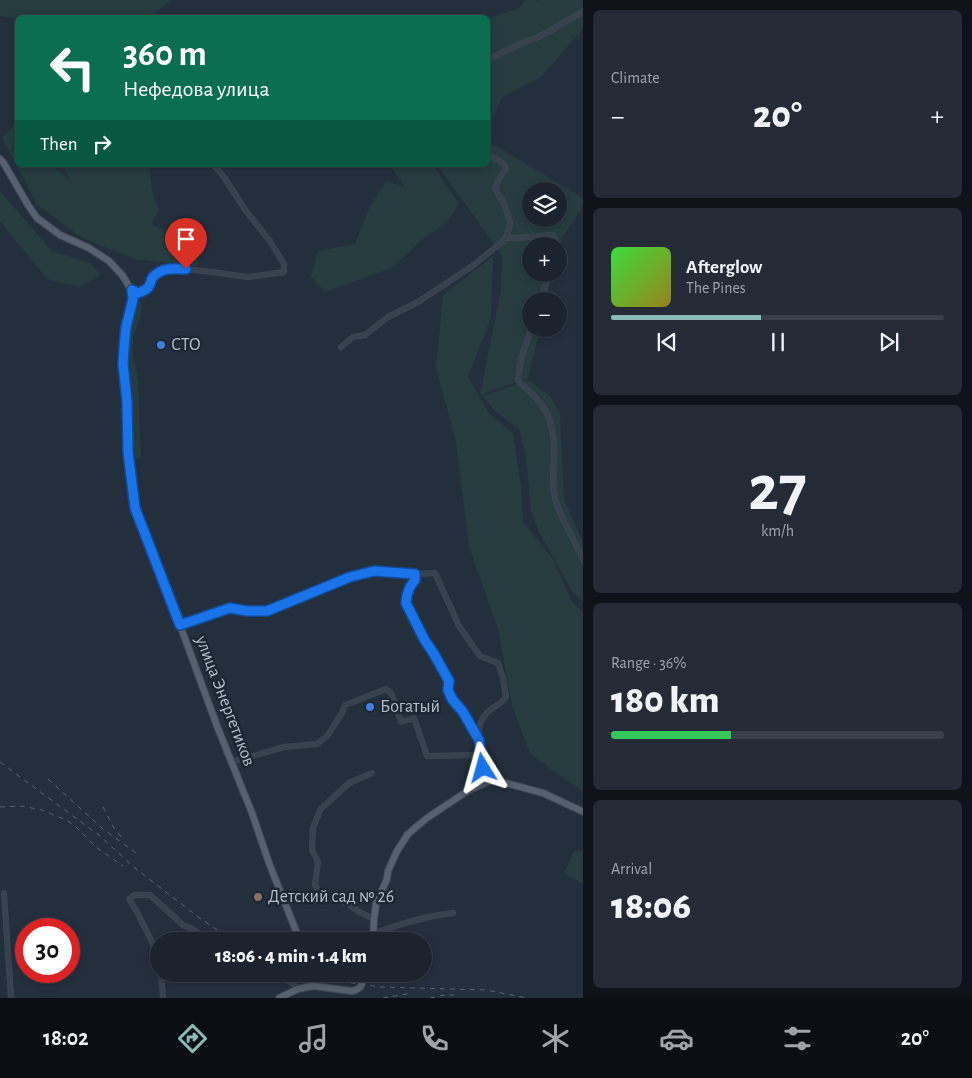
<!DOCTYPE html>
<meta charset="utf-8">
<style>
body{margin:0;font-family:"Alegreya Sans",sans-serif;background:#242b36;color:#f1f3f6;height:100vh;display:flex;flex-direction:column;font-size:19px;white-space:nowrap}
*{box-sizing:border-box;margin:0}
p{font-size:16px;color:#a0a4aa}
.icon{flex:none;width:28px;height:28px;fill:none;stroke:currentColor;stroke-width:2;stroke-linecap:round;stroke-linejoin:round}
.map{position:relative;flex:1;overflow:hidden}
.sheet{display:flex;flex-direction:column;gap:10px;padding:10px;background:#0f1319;width:389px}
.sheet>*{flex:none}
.banner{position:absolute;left:15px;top:15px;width:475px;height:152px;border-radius:8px;box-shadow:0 2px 8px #0003,0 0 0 1px #39404a;background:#0b6e4f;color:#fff;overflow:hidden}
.fabs{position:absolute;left:522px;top:182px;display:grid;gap:10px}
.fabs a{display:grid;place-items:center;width:45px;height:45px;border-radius:50%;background:#1b232e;box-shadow:0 2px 8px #0003,0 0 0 1px #39404a;font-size:25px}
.speed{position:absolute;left:15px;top:918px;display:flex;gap:10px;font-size:25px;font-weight:700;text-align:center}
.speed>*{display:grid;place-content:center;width:65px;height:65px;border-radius:50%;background:#1b232e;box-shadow:0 2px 8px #0003,0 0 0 1px #39404a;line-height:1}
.speed .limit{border:8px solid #d22;background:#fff;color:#111}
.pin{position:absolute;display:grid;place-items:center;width:42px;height:42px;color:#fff;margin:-51px -21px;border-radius:50% 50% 50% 0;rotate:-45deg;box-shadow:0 0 5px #0007}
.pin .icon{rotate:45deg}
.me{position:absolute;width:55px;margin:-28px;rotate:352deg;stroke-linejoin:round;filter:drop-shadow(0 0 4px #0008)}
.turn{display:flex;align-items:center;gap:18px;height:105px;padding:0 25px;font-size:22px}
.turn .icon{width:65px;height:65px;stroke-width:2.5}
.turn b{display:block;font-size:35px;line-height:42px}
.then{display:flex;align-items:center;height:48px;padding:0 25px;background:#0003;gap:10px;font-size:19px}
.big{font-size:38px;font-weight:800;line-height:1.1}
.sheet .card{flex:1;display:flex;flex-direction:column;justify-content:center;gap:8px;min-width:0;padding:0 18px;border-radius:8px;background:#242b36}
.sheet .dial{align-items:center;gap:0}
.dial b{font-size:65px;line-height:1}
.song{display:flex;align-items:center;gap:15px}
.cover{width:60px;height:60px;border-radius:8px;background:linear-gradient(135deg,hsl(120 70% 55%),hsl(50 70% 35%))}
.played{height:5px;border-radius:2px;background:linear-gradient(90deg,#8bbbb9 45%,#39404a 45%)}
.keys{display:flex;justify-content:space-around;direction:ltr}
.heat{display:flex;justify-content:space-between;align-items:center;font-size:28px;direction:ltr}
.charge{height:8px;border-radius:4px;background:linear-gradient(90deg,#34c759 36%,#39404a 0)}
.trip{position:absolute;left:150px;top:932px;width:282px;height:50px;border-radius:25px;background:#1b232e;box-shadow:0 2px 8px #0003,0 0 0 1px #39404a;font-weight:800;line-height:50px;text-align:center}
.tab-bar{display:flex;height:80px;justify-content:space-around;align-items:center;background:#0b0e12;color:#a0a4aa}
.tab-bar .icon{width:35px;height:35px}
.tab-bar .selected{color:#8bbbb9}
.tab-bar b{font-size:22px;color:#f1f3f6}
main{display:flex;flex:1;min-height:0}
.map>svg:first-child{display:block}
.green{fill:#263c3f;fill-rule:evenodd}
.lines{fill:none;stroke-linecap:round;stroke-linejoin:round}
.minor-casing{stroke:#414a57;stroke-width:6}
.major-casing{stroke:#414a57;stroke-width:8}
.minor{stroke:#38414e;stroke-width:5}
.major{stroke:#56606e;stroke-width:6}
.rail{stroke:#5a6575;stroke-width:1;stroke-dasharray:5 5;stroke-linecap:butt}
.route-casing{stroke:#114b97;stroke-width:12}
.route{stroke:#1a73e8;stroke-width:9}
.shop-dot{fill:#3f7fe0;stroke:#1d2633;stroke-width:2}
.education-dot{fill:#8d6e63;stroke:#1d2633;stroke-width:2}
.labels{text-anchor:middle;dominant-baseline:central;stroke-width:5;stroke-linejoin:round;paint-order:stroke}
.poi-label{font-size:18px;fill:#b4bcc9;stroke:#1d2633;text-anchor:start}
.street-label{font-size:18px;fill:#b4bcc9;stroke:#1d2633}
</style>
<main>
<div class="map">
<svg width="584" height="998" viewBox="0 0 584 998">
<rect width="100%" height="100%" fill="#242f3e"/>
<path class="green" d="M0,0H172L149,17L17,18L0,16Z
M526,0H538L535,3L540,0H583V29L541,77L502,97L488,127V18L519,8Z
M14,125L17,130L18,165H52L70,181L63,165H149L152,191L159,211L152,221L153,226L191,239L195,246L199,264L196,266L135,259L82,238L36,204L26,183L2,138Z
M488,141L583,198V206L563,236L559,251V246H531V274H553L546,301H531V329H540L528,378L480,395L501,290L502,255L437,165H488ZM531,191H559V219H531Z
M390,165H433L459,204L446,223L422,240L392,268L325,292L311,277L318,251L355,244L369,208L386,181L405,187Z
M0,191L52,251L90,263L101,275L79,287L47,279L0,221Z
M493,256L491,318L468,377L489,413L513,433L521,486L523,522L553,559L572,602L583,612V792L530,754L512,705L498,628L469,547L456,441L436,368L443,295Z
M139,301L143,306L139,322L133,337V355L138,381L141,457L135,459L128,366L129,338L135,304Z
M529,380L550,396L560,413L564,500L583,542V602L573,593L539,532L531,511L526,457L519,429L496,412L483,396Z
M584,850V884H583L564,873L574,851Z"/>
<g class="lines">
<g class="minor-casing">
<path id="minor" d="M488,60C504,50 521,44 538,37C554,30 568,19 584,11
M506,238H518L551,235H553L555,238L556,246
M131,290L137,293L146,290L150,285L151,278L159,271L168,268L204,271L248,277L284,272V264L270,241L246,211L224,177L214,165
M540,301L549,274
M531,329L521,359L518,379L519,382C546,404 555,420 554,455C553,470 552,484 555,498C558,512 566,524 572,537C576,545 579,553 584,561
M341,347L353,337L365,335L388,317L418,302L471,267L501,243L506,238L509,229L510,221L504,204L495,188L499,179L506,169L504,164L488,154
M415,574V580L410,587L407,595V603L424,639L434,654L449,681L448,691L452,699L463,712L479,740L485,783
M180,625L230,608L247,611H267L350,577L374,571L415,574L435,573L459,626L480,656L498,663L503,678L506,697C503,702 498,704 493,708C481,716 478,725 479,740
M232,762L284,747L317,744L328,735L342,713L345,705L386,689L391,693L401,722L414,718L427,756L481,755
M372,773L349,783L320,810L313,828L312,850L318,862L315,885L319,892L327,896L348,904L359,912L374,919
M4,893L11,998
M373,934C399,924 425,916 453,913
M159,966L153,944L137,912L129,899L134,895H150L183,925L194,930L211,941
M161,974L163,998
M265,974L291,982L298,989"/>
</g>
<g class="major-casing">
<path id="major" d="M0,159L3,162L28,205L37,218L60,235L89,248L109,261L123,276L131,290L133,299L127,327L124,348L123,364L127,401L128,452L135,508L180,625L217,726L252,813L269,863L300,941
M373,941L374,919L376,904L387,879L388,871L397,851L408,834L427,818L466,792L485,783L490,781L502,782L543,793L584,812
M279,998L298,989L313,986L352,991C362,989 364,983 361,974"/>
</g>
<use href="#minor" class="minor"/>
<use href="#major" class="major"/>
<path class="rail" d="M0,762L100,836L136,869L201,919L233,941
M48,779L103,829L136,853
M0,807L21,806L42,810L66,820L74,825L96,847L123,866
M103,807L114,828L123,839
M301,974L324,979L380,987L486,990L527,998
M383,998L412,993
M430,998L445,995H454"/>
</g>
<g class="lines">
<g class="route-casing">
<path id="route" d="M186,269C174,269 162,267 153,277C149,282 153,278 150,284C148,290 143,291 138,293L132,290L133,299L126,327L124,348L123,364L127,401L128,452L135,508L180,625L230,608L247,611H267L350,577L374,571L415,574V580L410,587L407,595L406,603L424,639L434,654L449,681L448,690L452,699L463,712L479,740L483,768"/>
</g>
<use href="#route" class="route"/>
</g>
<g class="shop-dot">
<circle cx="161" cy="345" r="5"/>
<circle cx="370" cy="707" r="5"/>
</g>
<circle class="education-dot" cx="258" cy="897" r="5"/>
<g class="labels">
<g class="poi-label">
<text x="171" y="345">СТО</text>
<text x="380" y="707">Богатый</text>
<text x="268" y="897">Детский сад № 26</text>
</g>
<g class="street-label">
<text transform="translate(225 701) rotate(69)">улица Энергетиков</text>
</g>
</g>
</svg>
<div class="fabs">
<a><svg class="icon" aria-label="layers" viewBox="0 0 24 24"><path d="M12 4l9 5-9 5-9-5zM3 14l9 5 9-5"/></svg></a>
<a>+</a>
<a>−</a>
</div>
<div class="speed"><div class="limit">30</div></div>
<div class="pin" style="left:186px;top:269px;background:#d93025"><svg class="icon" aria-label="arrive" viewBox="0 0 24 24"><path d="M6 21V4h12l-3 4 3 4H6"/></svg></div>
<svg class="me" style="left:483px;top:768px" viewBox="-20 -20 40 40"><path d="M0-17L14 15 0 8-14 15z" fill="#1a73e8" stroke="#fff" stroke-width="4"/></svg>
<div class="trip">18:06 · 4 min · 1.4 km</div>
<div class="banner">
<div class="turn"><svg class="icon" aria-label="left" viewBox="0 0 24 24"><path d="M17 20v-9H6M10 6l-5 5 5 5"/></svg><div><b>360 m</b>Нефедова улица</div></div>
<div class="then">Then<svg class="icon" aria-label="right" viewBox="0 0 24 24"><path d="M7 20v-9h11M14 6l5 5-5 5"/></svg></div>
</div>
</div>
<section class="sheet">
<div class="card"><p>Climate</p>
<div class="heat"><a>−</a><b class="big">20°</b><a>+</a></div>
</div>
<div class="card">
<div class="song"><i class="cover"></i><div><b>Afterglow</b><p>The Pines</p></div></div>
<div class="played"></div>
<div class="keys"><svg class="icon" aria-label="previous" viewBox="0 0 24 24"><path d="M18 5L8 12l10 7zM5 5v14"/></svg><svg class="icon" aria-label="pause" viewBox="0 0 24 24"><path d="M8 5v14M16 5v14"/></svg><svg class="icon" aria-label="next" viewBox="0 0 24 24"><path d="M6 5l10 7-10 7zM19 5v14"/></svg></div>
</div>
<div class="card dial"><b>27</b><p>km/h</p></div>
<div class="card"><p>Range · 36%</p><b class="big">180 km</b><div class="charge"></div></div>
<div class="card"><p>Arrival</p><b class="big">18:06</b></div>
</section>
</main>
<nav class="tab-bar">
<b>18:02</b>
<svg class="icon selected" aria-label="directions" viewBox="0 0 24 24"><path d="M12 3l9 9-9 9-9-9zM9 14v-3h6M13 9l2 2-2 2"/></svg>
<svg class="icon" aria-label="music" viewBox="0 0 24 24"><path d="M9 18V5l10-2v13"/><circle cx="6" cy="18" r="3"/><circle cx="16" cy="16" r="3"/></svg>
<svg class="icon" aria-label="phone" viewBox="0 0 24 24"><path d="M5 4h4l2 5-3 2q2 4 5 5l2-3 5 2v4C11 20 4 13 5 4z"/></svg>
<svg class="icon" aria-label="climate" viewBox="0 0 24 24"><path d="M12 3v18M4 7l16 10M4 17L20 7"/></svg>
<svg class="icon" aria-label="car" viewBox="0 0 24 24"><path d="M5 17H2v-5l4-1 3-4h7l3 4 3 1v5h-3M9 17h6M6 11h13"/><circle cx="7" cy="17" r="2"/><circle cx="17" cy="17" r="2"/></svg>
<svg class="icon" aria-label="filters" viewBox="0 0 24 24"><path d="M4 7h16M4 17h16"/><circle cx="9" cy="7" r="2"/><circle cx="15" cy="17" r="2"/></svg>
<b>20°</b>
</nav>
